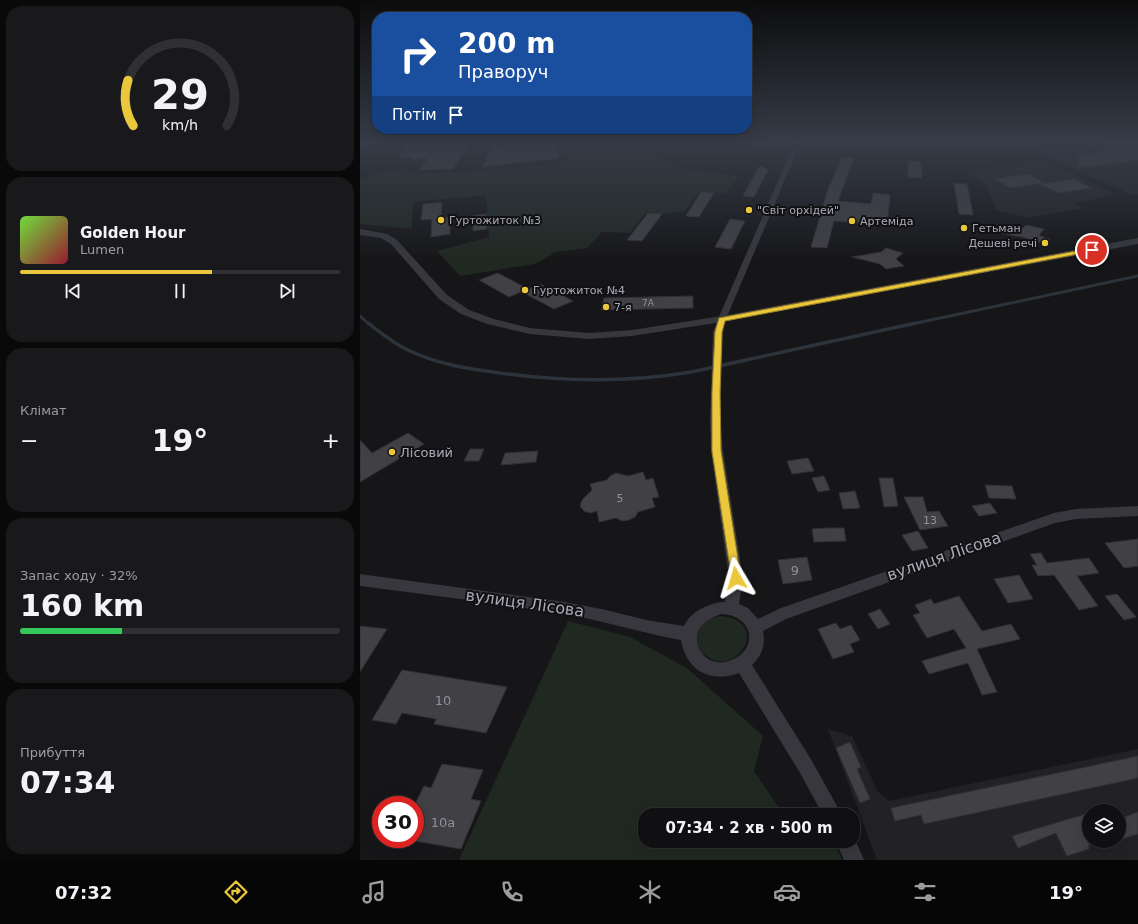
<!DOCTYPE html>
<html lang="uk">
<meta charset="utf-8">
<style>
body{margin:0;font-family:"DejaVu Sans",sans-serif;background:#19191b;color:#f1f3f6;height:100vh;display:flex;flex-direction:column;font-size:15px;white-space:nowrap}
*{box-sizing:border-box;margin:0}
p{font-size:13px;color:#9c9d9f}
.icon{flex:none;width:22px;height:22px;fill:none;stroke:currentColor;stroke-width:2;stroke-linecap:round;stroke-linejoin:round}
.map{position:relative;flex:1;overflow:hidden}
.details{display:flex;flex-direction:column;gap:6px;padding:6px;background:#09090a;width:360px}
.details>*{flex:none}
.guide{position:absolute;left:12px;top:12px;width:380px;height:122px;border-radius:16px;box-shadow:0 4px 16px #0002,0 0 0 1px #303032;background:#1a4fa0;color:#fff;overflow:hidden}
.tools{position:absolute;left:722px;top:804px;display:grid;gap:8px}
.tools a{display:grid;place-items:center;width:44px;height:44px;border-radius:50%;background:#101012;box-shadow:0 4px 16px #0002,0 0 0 1px #303032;font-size:20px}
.speed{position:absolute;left:12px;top:796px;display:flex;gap:8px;font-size:20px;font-weight:700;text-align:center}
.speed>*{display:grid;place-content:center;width:52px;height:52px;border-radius:50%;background:#101012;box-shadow:0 4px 16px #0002,0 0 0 1px #303032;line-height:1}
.speed .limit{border:6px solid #d22;background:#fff;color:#111}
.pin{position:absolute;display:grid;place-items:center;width:34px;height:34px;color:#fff;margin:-17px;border:2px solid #fff;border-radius:50%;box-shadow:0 1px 4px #0007}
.me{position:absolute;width:44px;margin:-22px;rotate:353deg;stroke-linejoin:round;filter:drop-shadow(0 0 3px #0008)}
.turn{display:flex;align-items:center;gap:14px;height:84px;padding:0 20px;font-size:18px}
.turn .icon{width:52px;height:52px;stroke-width:2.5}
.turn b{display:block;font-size:28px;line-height:34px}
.then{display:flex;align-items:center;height:38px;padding:0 20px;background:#0003;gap:8px;font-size:15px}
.big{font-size:30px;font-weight:700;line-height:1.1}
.details .card{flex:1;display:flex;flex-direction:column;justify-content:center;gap:6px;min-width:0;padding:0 14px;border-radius:16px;background:#19191b}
.details .dial{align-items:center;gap:0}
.dial svg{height:104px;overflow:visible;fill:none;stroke:#303032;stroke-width:7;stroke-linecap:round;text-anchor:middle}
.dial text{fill:#f1f3f6;stroke:none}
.song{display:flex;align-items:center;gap:12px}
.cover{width:48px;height:48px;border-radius:6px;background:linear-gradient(135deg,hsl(100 70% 55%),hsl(350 70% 35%))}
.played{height:4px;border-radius:2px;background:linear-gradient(90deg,#ebc73b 60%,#303032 60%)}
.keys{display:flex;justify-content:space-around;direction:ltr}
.heat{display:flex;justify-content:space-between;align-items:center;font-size:22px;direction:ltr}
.charge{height:6px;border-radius:3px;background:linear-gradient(90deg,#34c759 32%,#303032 0)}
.trip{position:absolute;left:278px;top:808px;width:222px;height:40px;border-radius:16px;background:#101012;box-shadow:0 4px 16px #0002,0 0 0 1px #303032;font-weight:700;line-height:40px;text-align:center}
.tabs{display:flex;height:64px;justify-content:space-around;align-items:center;background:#060607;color:#9c9d9f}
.tabs .icon{width:28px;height:28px}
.tabs .selected{color:#ebc73b}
.tabs b{font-size:18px;color:#f1f3f6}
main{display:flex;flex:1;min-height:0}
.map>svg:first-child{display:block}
.built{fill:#222225;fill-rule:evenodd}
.green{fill:#202822}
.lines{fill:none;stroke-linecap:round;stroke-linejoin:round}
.stream-far1{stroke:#2d333b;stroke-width:3}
.stream{stroke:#2d333b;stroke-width:3.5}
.building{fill:#404045;stroke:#313034}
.minor{fill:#37373d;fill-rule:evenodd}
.tertiary{fill:#37373d;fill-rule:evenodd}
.route{fill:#ebc73b;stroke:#998126}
.poi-dot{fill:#ebc73b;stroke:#111113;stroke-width:1.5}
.labels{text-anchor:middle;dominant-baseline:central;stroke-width:4;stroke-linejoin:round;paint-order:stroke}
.far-number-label{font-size:9px;fill:#8f909a}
.far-poi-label{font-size:11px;fill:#a9abb7;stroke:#111113;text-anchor:start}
.number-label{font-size:11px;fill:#8f909a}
.poi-label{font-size:13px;fill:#a9abb7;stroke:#111113;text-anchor:start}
.near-number-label{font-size:13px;fill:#8f909a}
.near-street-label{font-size:16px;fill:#a9abb7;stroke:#111113}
</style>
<main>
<section class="details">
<div class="card dial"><svg viewBox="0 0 100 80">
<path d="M14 69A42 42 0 1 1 86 69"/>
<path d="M14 69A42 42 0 0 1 10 34" stroke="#ebc73b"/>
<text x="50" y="56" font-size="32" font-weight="700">29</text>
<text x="50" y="72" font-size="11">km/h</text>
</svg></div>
<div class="card">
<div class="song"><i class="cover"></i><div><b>Golden Hour</b><p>Lumen</p></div></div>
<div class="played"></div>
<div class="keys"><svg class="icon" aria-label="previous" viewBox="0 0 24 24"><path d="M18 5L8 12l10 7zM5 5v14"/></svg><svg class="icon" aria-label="pause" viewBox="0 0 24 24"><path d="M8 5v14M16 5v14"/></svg><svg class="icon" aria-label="next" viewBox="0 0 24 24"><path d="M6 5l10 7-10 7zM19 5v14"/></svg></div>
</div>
<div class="card"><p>Клімат</p>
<div class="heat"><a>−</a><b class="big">19°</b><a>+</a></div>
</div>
<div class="card"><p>Запас ходу · 32%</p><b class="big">160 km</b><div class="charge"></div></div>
<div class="card"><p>Прибуття</p><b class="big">07:34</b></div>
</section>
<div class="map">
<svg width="778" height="860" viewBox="0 0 778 860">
<rect width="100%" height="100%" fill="#161618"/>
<path class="built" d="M747,142H778V195H772L675,151Z
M683,161L757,195L713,203L723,208L668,218L636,210L626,184L605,172Z
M468,729L492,736L518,792L529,801L778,749V860H517ZM729,811H759V841H729Z"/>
<path class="green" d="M258,144L280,148L286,154L303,162L330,170L379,176L367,193L339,192L325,211L307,214L287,212L270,233L242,232L227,248L196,252L175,264L100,276L77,251L129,237L126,195L53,202L52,229L0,224V180L15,173L44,169L49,173L105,172L209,164L211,147Z
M360,616C416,621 372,685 342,652C333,642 338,627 348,620C351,618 356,617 360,616Z
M208,621L270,637L328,669L403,736L394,771L424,815H285V841H474L482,860H99Z"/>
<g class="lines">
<path class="stream-far1" d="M0,316L9,324
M552,324L778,276"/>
<path class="stream" d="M8,323C21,333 33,343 48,350C76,364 109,369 140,373C205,382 266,383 331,372L556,323"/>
</g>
<path class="building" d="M45,142H110L93,169L59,170L68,158L52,160L53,157L40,158Z
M159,142H195L198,158L123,167L132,146L158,144Z
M778,143V160L719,168L718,155L742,152L735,150Z
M482,157L494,158L478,201L511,204L513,193L530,195L527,225L474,221L467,248L451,247L468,189Z
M548,161L561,162L562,178L548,177Z
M400,165L408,170L394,197L383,196Z
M668,174L685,183L651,188L634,179Z
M713,179L732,188L699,193L680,184Z
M594,183L607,184L613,215L599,214Z
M341,192L354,193L339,217L326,216Z
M82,202L81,218L90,217V234L71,237L72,219L61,220L63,204Z
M288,213L302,214L282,241L267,240Z
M126,214L127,229L113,231L112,216Z
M370,219L385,221L371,249L355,247Z
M666,225L684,229L679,235L690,240L674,243L666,238L640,233V231L663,228Z
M526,248L543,253L536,259L544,266L526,269L520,264L492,257L521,252Z
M138,273L168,289L149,297L119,280Z
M180,284L213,301L194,309L162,292Z
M333,296V308L241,310L244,298Z
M48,433L64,444L0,482V440L12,453Z
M110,449H124L119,461H104Z
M178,451L176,462L141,465L145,453Z
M448,458L454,471L432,474L427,461Z
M283,472L286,480L293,478L299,497L292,498L295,507L278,512L275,517L269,520L262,521L256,518L239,522L237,511L230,513L224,511L220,506L222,500L232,490L230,484L247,480L250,476L256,473L268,476Z
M464,476L470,490L458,492L452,478Z
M519,478H533L538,506L524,507Z
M625,485L652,486L656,499L629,498Z
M495,491L500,508L483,509L479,493Z
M544,497H563L567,512L579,511L588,526L560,530Z
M630,503L637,513L619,516L612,506Z
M467,528H484L486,541L454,542L452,529Z
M558,531L568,548L552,551L542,535Z
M778,539V566L764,568L745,543Z
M681,553L687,563L729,558L739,573L717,576L738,606L719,610L694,575L678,576L672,565H677L670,554Z
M447,557L452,580L423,584L418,560Z
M659,575L673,599L648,603L634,579Z
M757,594L776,617L764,620L745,596Z
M599,596L622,631L651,624L660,639L617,649L637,692L622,695L608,663L569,674L562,661L606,648L594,629L567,638L553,615L560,613L555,605L571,599L574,604Z
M520,609L530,624L518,629L508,614Z
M476,623L480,629L491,625L500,640L490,644L494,652L473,659L458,629Z
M0,626L27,629L0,672Z
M42,670L147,687L126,733L74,724L76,719L42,713L36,724L12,720Z
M490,742L501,767L497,769L510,799L500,803L476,748Z
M778,756V778L564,824L561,815L535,821L531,808Z
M82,764L123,770L111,799L121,801L101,849L55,841V804L64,786L71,788Z
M778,812V834L759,840V819Z
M729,813V849L707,856L696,833L658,848L652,836Z"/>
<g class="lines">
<path class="minor" d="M435,142H441L366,319L363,332L360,420L363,451L383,578L379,604L388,608L398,619L421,608L694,513L716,509L778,506V516L716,519L695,523L426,619L403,631C406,644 402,656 392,665L452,761L482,815H463L440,773L379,673C350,684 326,670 321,640C282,633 244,621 205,614C137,603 68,595 0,586V574L205,602L246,610L286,620L324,626C330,612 350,602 365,602L369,578L351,451L350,420L353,332L358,319ZM361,614C396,615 400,654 365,662C359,663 353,662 348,659C334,648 333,631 347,621C351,618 356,616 361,614Z
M493,835L504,860H484L476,841H493Z"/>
<path class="tertiary" d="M0,229L27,234L37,240L87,295L109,310L134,319L170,328L229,333L272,330L362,316L778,238V244L362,322L272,336L229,339L170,334L127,324L101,314L79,299L31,244L21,238L0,235Z"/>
</g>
<linearGradient id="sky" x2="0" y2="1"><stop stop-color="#0c0c0d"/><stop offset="0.54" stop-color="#363c48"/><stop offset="1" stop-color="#363c48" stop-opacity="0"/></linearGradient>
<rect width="778" height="262" fill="url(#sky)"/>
<path class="route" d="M732,248L735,250L734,251L365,321L362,332L360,393L361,451L381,578L380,581L376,583L372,581L352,451V393L355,332L359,318Z"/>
<g class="poi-dot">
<circle cx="389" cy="210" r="4"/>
<circle cx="81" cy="220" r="4"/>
<circle cx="492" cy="221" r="4"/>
<circle cx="604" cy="228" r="4"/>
<circle cx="685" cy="243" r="4"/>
<circle cx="165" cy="290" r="4"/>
<circle cx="246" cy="307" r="4"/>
<circle cx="32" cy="452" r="4"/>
</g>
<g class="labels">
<g class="far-number-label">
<text x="288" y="303">7А</text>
</g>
<g class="far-poi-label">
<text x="397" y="210">"Світ орхідей"</text>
<text x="89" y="220">Гуртожиток №3</text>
<text x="500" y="221">Артеміда</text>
<text x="612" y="228">Гетьман</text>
<text x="677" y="243" text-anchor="end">Дешеві речі</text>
<text x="173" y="290">Гуртожиток №4</text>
<text x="254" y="307">7-я</text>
</g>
<g class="number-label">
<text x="260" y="498">5</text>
<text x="570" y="520">13</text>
</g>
<g class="poi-label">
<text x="40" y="452">Лісовий</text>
</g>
<g class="near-number-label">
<text x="435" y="570">9</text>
<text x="83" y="700">10</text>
<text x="83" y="822">10а</text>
</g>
<g class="near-street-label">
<text transform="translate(584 556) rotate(-19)">вулиця Лісова</text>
<text transform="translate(165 603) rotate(8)">вулиця Лісова</text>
</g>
</g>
</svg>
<div class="tools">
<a><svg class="icon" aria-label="layers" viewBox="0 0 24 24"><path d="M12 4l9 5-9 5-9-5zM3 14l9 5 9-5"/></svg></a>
</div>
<div class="speed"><div class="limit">30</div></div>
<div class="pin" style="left:732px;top:250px;background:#d93025"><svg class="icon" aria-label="arrive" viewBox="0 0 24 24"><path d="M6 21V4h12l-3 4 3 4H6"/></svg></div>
<svg class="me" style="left:376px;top:578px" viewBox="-20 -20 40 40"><path d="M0-17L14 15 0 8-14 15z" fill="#ebc73b" stroke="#fff" stroke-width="4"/></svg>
<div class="trip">07:34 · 2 хв · 500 m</div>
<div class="guide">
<div class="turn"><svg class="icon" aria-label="right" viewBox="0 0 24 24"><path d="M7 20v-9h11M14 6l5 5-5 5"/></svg><div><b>200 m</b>Праворуч</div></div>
<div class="then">Потім<svg class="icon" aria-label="arrive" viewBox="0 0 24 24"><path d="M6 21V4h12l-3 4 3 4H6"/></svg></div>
</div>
</div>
</main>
<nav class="tabs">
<b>07:32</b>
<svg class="icon selected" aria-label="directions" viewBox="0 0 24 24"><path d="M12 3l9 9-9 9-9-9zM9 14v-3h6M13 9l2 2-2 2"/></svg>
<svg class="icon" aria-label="music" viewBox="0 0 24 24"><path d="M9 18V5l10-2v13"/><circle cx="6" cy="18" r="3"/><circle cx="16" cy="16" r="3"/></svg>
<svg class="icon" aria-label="phone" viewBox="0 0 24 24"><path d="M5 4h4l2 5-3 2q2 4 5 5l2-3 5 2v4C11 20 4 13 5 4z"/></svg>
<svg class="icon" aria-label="climate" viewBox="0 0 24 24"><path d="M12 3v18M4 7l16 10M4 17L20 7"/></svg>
<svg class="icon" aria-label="car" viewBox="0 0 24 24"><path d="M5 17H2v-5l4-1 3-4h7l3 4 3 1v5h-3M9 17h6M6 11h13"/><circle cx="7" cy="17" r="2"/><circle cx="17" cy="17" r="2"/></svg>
<svg class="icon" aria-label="filters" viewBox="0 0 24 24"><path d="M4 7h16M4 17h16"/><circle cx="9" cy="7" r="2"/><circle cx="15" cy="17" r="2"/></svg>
<b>19°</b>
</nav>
